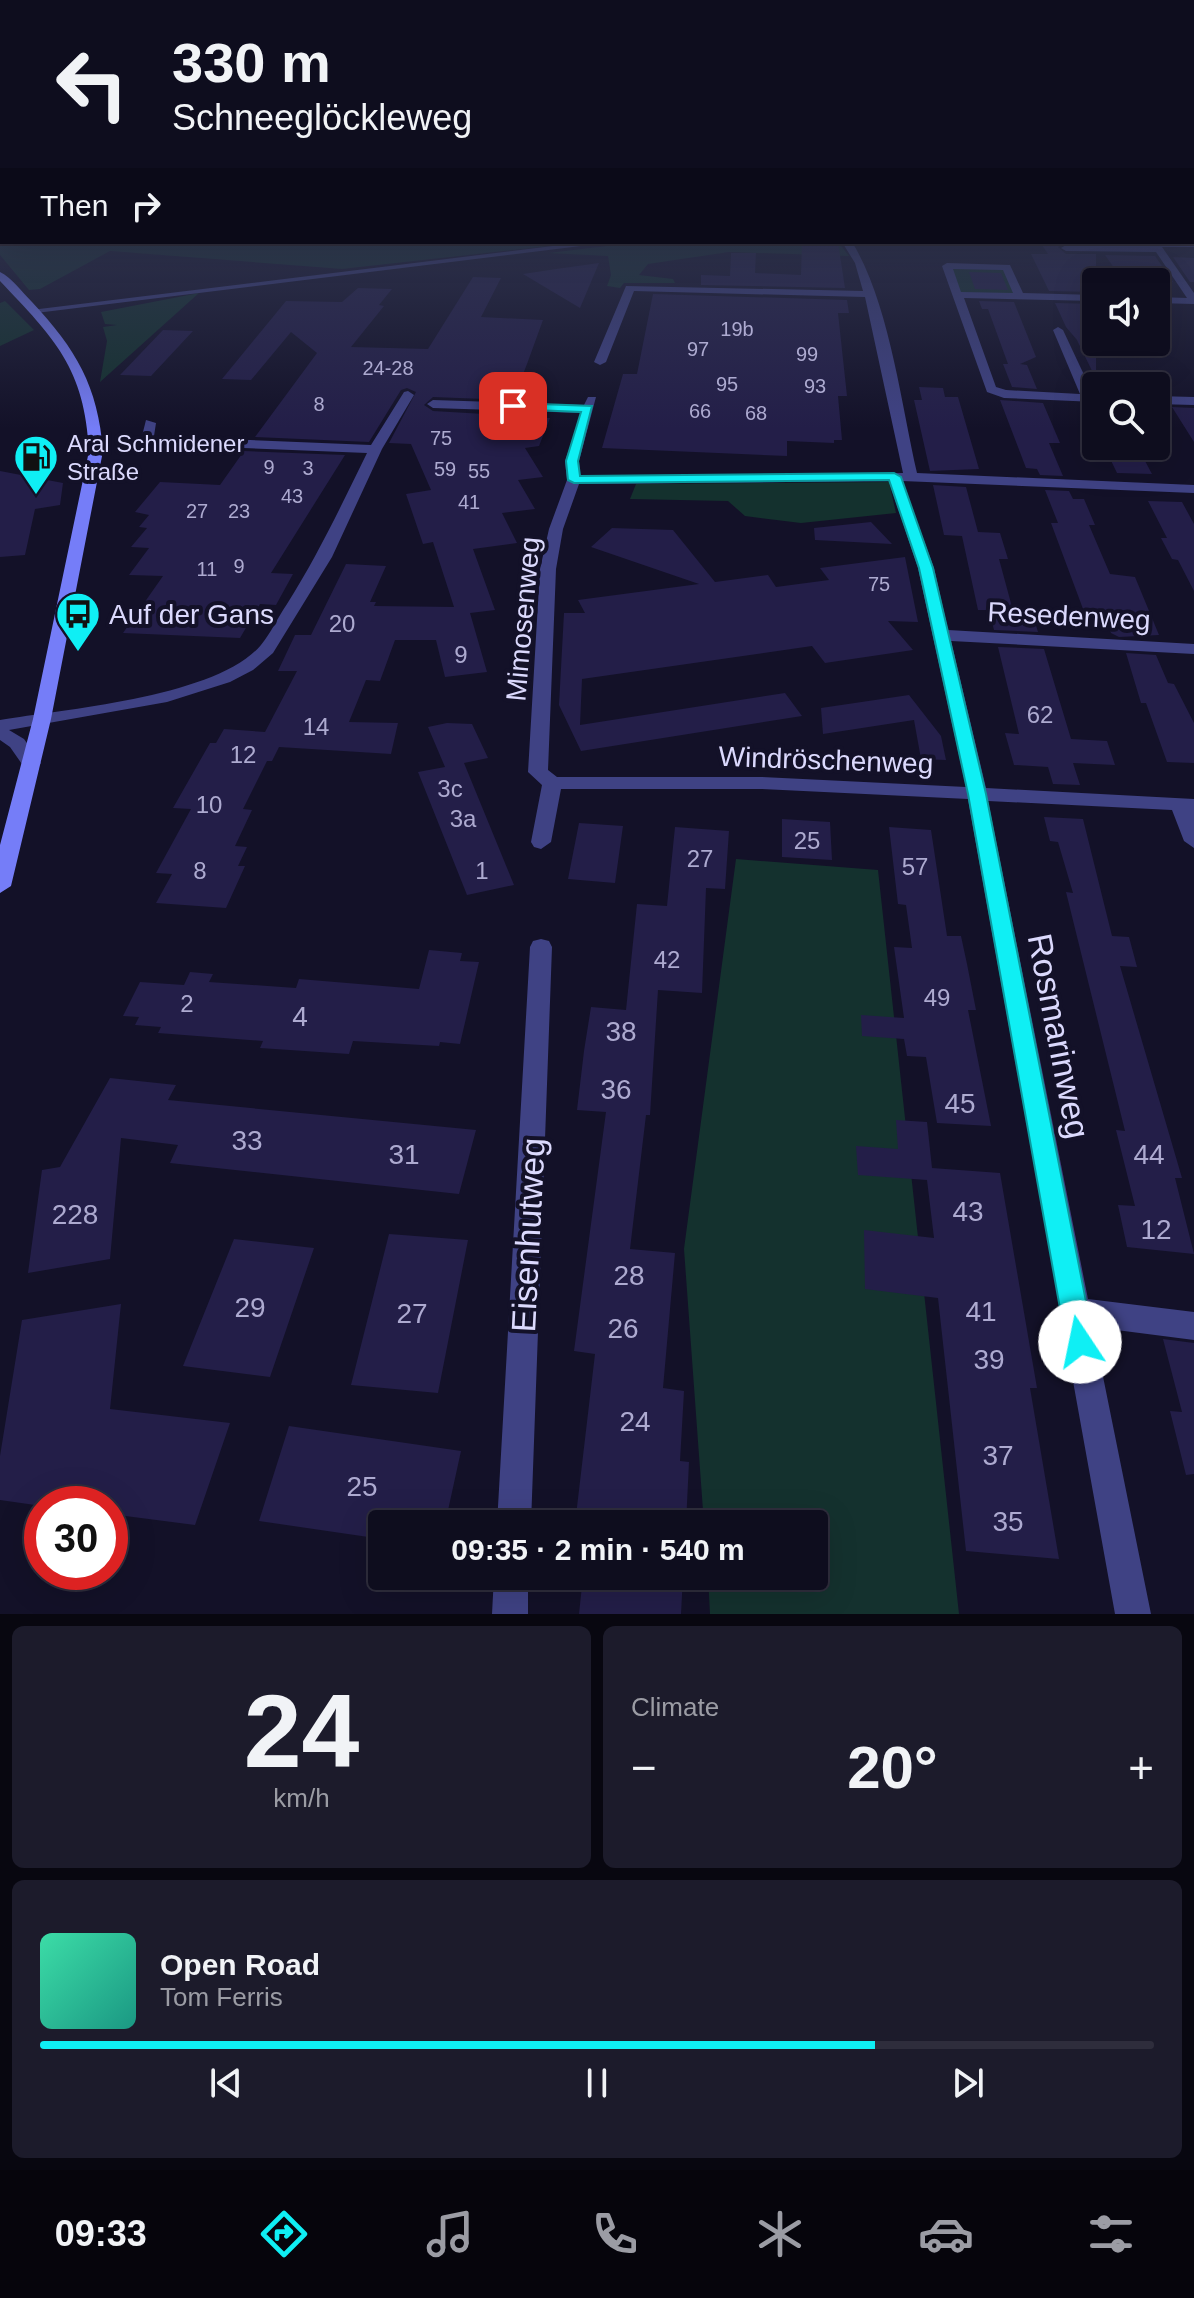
<!DOCTYPE html>
<meta charset="utf-8">
<style>
body{margin:0;font-family:Arial,sans-serif;background:#1c1b2b;color:#f1f3f6;height:100vh;display:flex;flex-direction:column;font-size:30px;white-space:nowrap}
*{box-sizing:border-box;margin:0}
p{font-size:26px;color:#9b9ca4}
.icon{flex:none;width:44px;height:44px;fill:none;stroke:currentColor;stroke-width:2;stroke-linecap:round;stroke-linejoin:round}
.map{position:relative;height:1614px;overflow:hidden}
.side{display:flex;flex-direction:column;gap:12px;padding:12px;background:#080710;flex:1}
.side>*{flex:none}
.guide{position:absolute;left:0px;top:0px;width:1194px;height:244px;box-shadow:0 8px 32px #0002,0 0 0 2px #2e2d3c;background:#0e0d1e;color:#f1f3f6;overflow:hidden}
.buttons{position:absolute;left:1082px;top:268px;display:grid;gap:16px}
.buttons a{display:grid;place-items:center;width:88px;height:88px;border-radius:8px;background:#0e0d1e;box-shadow:0 8px 32px #0002,0 0 0 2px #2e2d3c;font-size:40px}
.speed{position:absolute;left:24px;top:1486px;display:flex;gap:16px;font-size:40px;font-weight:700;text-align:center}
.speed>*{display:grid;place-content:center;width:104px;height:104px;border-radius:50%;background:#0e0d1e;box-shadow:0 8px 32px #0002,0 0 0 2px #2e2d3c;line-height:1}
.speed .limit{border:12px solid #d22;background:#fff;color:#111}
.pin{position:absolute;display:grid;place-items:center;width:68px;height:68px;color:#fff;margin:-34px;border-radius:16px;box-shadow:0 4px 12px #0006}
.me{position:absolute;width:88px;margin:-44px;rotate:349deg;stroke-linejoin:round;filter:drop-shadow(0 0 6px #0008)}
.turn{display:flex;align-items:center;gap:28px;height:168px;padding:0 40px;font-size:36px}
.turn .icon{width:104px;height:104px;stroke-width:2.5}
.turn b{display:block;font-size:56px;line-height:68px}
.then{display:flex;align-items:center;height:76px;padding:0 40px;background:#0003;gap:16px;font-size:30px}
.big{font-size:60px;font-weight:800;line-height:1.1}
.side .widget{flex:1;display:flex;flex-direction:column;justify-content:center;gap:12px;min-width:0;padding:0 28px;border-radius:12px;background:#1c1b2b}
.side .dial{align-items:center;gap:0}
.dial b{font-size:104px;line-height:1}
.song{display:flex;align-items:center;gap:24px}
.cover{width:96px;height:96px;border-radius:12px;background:linear-gradient(135deg,hsl(160 70% 55%),hsl(170 70% 35%))}
.played{height:8px;border-radius:4px;background:linear-gradient(90deg,#0feff4 75%,#2e2d3c 75%)}
.keys{display:flex;justify-content:space-around;direction:ltr}
.heat{display:flex;justify-content:space-between;align-items:center;font-size:44px;direction:ltr}
.side .tiles{flex:1;display:grid;gap:12px;grid-template-columns:1fr 1fr}
.widget:last-child{grid-column:span 2}
.trip{position:absolute;left:368px;top:1510px;width:460px;height:80px;border-radius:8px;background:#0e0d1e;box-shadow:0 8px 32px #0002,0 0 0 2px #2e2d3c;font-weight:800;line-height:80px;text-align:center}
.menu{display:flex;height:128px;justify-content:space-around;align-items:center;background:#06050c;color:#9b9ca4}
.menu .icon{width:56px;height:56px}
.menu .selected{color:#0feff4}
.menu b{font-size:36px;color:#f1f3f6}
.map>svg:first-child{display:block}
.green{fill:#14312e}
.building{fill:#231e48}
.lines{fill:none;stroke-linecap:round;stroke-linejoin:round}
.minor{fill:#3f4284;fill-rule:evenodd}
.secondary{fill:#757df8;fill-rule:evenodd}
.route{fill:#0feff4;stroke:#0a9b9f;stroke-width:2}
.labels{text-anchor:middle;dominant-baseline:central;stroke-width:8;stroke-linejoin:round;paint-order:stroke}
.far-number-label{font-size:20px;fill:#adaad0}
.far-poi-label{font-size:24px;fill:#dbd9fd;stroke:#131128;text-anchor:start}
.number-label{font-size:24px;fill:#adaad0}
.poi-label{font-size:28px;fill:#dbd9fd;stroke:#131128;text-anchor:start}
.street-label{font-size:28px;fill:#dbd9fd;stroke:#131128}
.near-number-label{font-size:28px;fill:#adaad0}
.near-street-label{font-size:34px;fill:#dbd9fd;stroke:#131128}
</style>
<div class="map">
<svg width="1194" height="1614" viewBox="0 0 1194 1614">
<rect width="100%" height="100%" fill="#131128"/>
<path class="green" d="M0,219L2,242H585L342,269L110,251L40,289L29,290L0,255Z
M641,242H838L849,256L729,252L648,264L639,275L673,279L675,283H624L620,288L607,286L611,275L608,256L548,253Z
M947,266L1007,267L1019,296L957,295Z
M199,293L100,382L107,341L103,327L117,325L105,324L101,312Z
M5,301L34,330L0,346V303Z
M889,482L896,513L801,523L745,516L728,501L630,499L636,484Z
M736,859L878,870L959,1614H710L708,1576H814V1524H704L684,1249Z"/>
<path class="building" d="M802,242H838L845,288L701,285V275L730,276L731,253H756L755,273L801,275Z
M1040,242H1066L1058,247L1066,254H1096V292L1049,291L1031,254H1048Z
M1105,255L1155,256L1173,282H1124Z
M1173,257L1194,258V282H1190Z
M599,263L580,308L523,274L556,269Z
M969,272L1001,273L1008,290L975,289Z
M473,277L501,278L481,317L543,320L527,364L513,400L433,397L424,405L433,411L550,418L539,446L525,448L543,477L518,480L535,509L502,513L517,543L473,549L495,610L470,613L487,672L445,677L436,640H395L380,681L366,680L349,722L398,723L391,754L279,747L272,761H267L243,809L252,810L235,846L247,847L238,866H245L226,908L156,903L172,874L156,873L191,809L173,808L210,743H216L224,729L265,732L297,671H278L295,635H311L346,564L386,566L370,602H376L374,606L454,607L433,542L423,544L406,494L431,490L411,444L389,443L416,392L407,388L401,390L369,442L255,437L317,353L291,332L251,380L222,379L286,301L342,302L358,288L392,289L379,305L384,306L351,347L428,349Z
M653,294L847,300L849,313H838L847,396H838L842,440H834V443L787,441V456L602,448L623,374H637Z
M979,301L1014,302L1036,357L1020,364L1027,365L1037,389L1012,387L1003,364H1008L988,309H982Z
M1055,303L1096,304V379L1077,340L1066,327Z
M163,330L193,331L151,376L120,375Z
M919,387L943,388L945,397H958L979,469L930,471L914,400H922Z
M1000,400L1043,403L1060,443H1049L1063,476L1040,475L1037,469L1026,468Z
M1172,407L1194,408V442Z
M1104,446H1137L1152,474L1117,473Z
M244,451L345,455L271,573L293,574L276,605L260,604L240,638L123,633L163,576L129,575L149,548L131,547L147,528L139,527L149,515L135,512L160,482L220,485Z
M0,471L63,483L60,505L35,509L25,555L0,557Z
M933,485L966,487L978,532L1000,533L1008,559H999L1015,618L1034,619L1038,632L994,630L989,610H978L962,536L944,535Z
M1045,490L1069,491L1073,499H1084L1095,525H1089L1110,574L1135,577L1159,635L1119,637L1111,633L1108,626L1089,625L1051,523H1058Z
M1148,501L1182,502L1194,524V591L1178,560L1172,559L1161,538H1167Z
M871,522L892,544L815,540L814,528Z
M612,528L673,530L715,582L768,575L776,587L829,580L820,568L905,557L918,622L888,621L913,650L825,663L812,646L582,679L580,725L785,693L802,716L581,751L559,705L564,613H585L578,600L699,584L591,547Z
M998,647L1044,649L1071,739L1107,741L1115,765L1073,763L1080,785L1053,784L1048,767L1014,765L1005,733L1019,734Z
M1126,653L1156,655L1168,683L1174,684L1194,723V763L1167,762L1146,703H1141Z
M909,695L941,736L946,760L921,759L914,720L823,734L821,708Z
M447,723L472,724L488,758L464,763L514,885L467,895L418,772L445,767L428,727Z
M1044,817L1083,819L1112,936L1129,937L1137,967L1120,966L1182,1178H1175L1194,1254L1127,1247L1118,1205L1135,1206L1116,1130L1125,1131L1066,892L1073,893L1058,842L1050,841Z
M782,819L830,822L832,860L782,857Z
M579,823L623,826L615,883L568,879Z
M675,827L729,831L725,889L706,888L702,993L658,990L650,1115H646L630,1249L675,1253L663,1388L684,1391L680,1461L689,1462L686,1524H575L595,1354L574,1351L606,1112L577,1110L584,1051L591,1007L626,1010L637,904L667,906Z
M889,827L931,830L947,936H961L967,964L976,1010H968L991,1126L937,1123L926,1057L907,1056L904,1039L862,1036L861,1015L904,1018L894,947L912,948L906,905L898,904Z
M429,950L462,953L460,961L479,962L460,1044L440,1042L439,1046L353,1041L349,1054L260,1048L263,1041L158,1033L161,1027L135,1025L139,1017L123,1016L140,982L184,985L190,972L213,974L209,982L296,988L299,979L419,989Z
M110,1078L176,1085L168,1100L476,1130L459,1194L170,1163L178,1145L121,1138L110,1259L28,1273L42,1170L60,1167Z
M896,1120L927,1122L932,1168L1000,1173L1037,1388H1030L1059,1559L966,1551L938,1298L865,1289L864,1230L934,1238L927,1180L858,1175L856,1146L898,1149Z
M389,1234L468,1240L438,1393L351,1385Z
M234,1239L314,1248L270,1377L183,1366Z
M121,1304L110,1409L230,1423L195,1525L110,1514V1504L42,1506L0,1500V1456L22,1320Z
M1163,1339L1194,1343V1474L1186,1475L1170,1411L1182,1412Z
M289,1426L461,1451L445,1524H382V1539L259,1521Z
M583,1576H683L681,1614H579Z"/>
<g class="lines">
<path class="minor" d="M1192,210H1194V216H1192Z
M1194,241V247H1162L1194,293V304L1156,303V297L1187,298L1156,252L1066,251L1061,248L1066,245L1152,246L1149,242Z
M585,242H613L36,313L31,310Z
M842,242H852C889,302 901,403 917,473L1194,485V493L902,481L934,568L948,630L1194,644V654L951,641L986,788L1194,799V848L1184,841L1172,810L988,801L1088,1299L1194,1312V1340L1093,1327L1151,1614H1115L968,799L762,789H561L551,842L541,849L534,847L531,842L542,785L528,772L540,569L549,529L567,480L565,461L582,413L433,408L427,404L433,400L584,405L588,397H596L579,461L580,476L903,473L865,297L634,291L606,362L600,365L594,362L626,286L863,291L855,263ZM889,481L918,568L966,787L762,777H557L548,770L556,569L563,529L579,484Z
M947,263L1010,265L1023,293L1096,295V301L964,298L996,387L1006,390L1080,394L1053,330L1058,327L1063,330L1093,394H1096V402L1004,398L987,392L942,266ZM953,269L1003,270L1013,293L961,292Z
M408,391L414,395L382,449L332,557L273,653L253,670L230,682L167,702L9,730L24,739L41,763L38,767H24L10,747L0,740V720C66,709 217,697 261,645C271,633 278,617 287,604C318,555 342,504 367,453L147,444L141,440L146,420L156,423L154,436L371,445L404,392Z
M1156,396L1194,397V405L1156,404Z
M541,939L549,941L552,947L531,1524H497L530,947L533,941Z
M494,1576H528V1614H492Z"/>
<path class="secondary" d="M0,272C12,278 22,292 32,302C76,349 98,386 103,451L51,719L11,886L0,893V845L33,719L89,451C85,368 54,338 0,281Z"/>
</g>
<linearGradient id="sky" x2="0" y2="1"><stop stop-color="#0a0916"/><stop offset="0.47" stop-color="#333853"/><stop offset="1" stop-color="#333853" stop-opacity="0"/></linearGradient>
<rect width="1194" height="429" fill="url(#sky)"/>
<path class="route" d="M513,403L592,406L578,461L580,476L894,473L901,477L933,568L986,794L1094,1342L1090,1351L1080,1354L1070,1351L1066,1342L968,794L919,568L889,480L574,483L568,480L566,461L581,412L509,409Z"/>
<defs>
<g id="fuel-pin" transform="scale(2.3)"><path d="M0 17L-7.5 6A9.5 9.5 0 1 1 7.5 6Z" fill="#0feff4" stroke="#131128"/><path d="M-5.5-6h7V0h2V4h1.3V-2.5L3-4.5l.8-.8L6-3V5H2.5V1h-1V6h-7ZM-4.2-4.7v3.2H.2V-4.7Z" fill="#111"/></g>
<g id="bus-pin" transform="scale(2.3)"><path d="M0 17L-7.5 6A9.5 9.5 0 1 1 7.5 6Z" fill="#0feff4" stroke="#131128"/><path d="M-5-6H5V4H4V6H2V4H-2V6H-4V4H-5ZM-3.5-4V0h7V-4ZM-3.5 1.2v1.5H-2V1.2ZM2 1.2v1.5H3.5V1.2Z" fill="#111"/></g>
</defs>
<g fill-rule="evenodd">
<use href="#fuel-pin" x="36" y="457"/>
<use href="#bus-pin" x="78" y="614"/>
</g>
<g class="labels">
<g class="far-number-label">
<text x="737" y="329">19b</text>
<text x="698" y="349">97</text>
<text x="807" y="354">99</text>
<text x="388" y="368">24-28</text>
<text x="727" y="384">95</text>
<text x="815" y="386">93</text>
<text x="319" y="404">8</text>
<text x="700" y="411">66</text>
<text x="756" y="413">68</text>
<text x="441" y="438">75</text>
<text x="269" y="467">9</text>
<text x="308" y="468">3</text>
<text x="445" y="469">59</text>
<text x="479" y="471">55</text>
<text x="292" y="496">43</text>
<text x="469" y="502">41</text>
<text x="197" y="511">27</text>
<text x="239" y="511">23</text>
<text x="239" y="566">9</text>
<text x="207" y="569">11</text>
<text x="879" y="584">75</text>
</g>
<g class="far-poi-label">
<text x="67" y="443">Aral Schmidener<tspan x="67" dy="28">Straße</tspan></text>
</g>
<g class="number-label">
<text x="342" y="623">20</text>
<text x="461" y="654">9</text>
<text x="1040" y="714">62</text>
<text x="316" y="726">14</text>
<text x="243" y="754">12</text>
<text x="450" y="788">3c</text>
<text x="209" y="804">10</text>
<text x="463" y="818">3a</text>
<text x="807" y="840">25</text>
<text x="700" y="858">27</text>
<text x="915" y="866">57</text>
<text x="200" y="870">8</text>
<text x="482" y="870">1</text>
<text x="667" y="959">42</text>
<text x="937" y="997">49</text>
<text x="187" y="1003">2</text>
</g>
<g class="poi-label">
<text x="109" y="614">Auf der Gans</text>
</g>
<g class="street-label">
<text transform="translate(1069 616) rotate(3)">Resedenweg</text>
<text transform="translate(523 619) rotate(-85)">Mimosenweg</text>
<text transform="translate(826 760) rotate(2)">Windröschenweg</text>
</g>
<g class="near-number-label">
<text x="300" y="1016">4</text>
<text x="621" y="1031">38</text>
<text x="616" y="1089">36</text>
<text x="960" y="1103">45</text>
<text x="247" y="1140">33</text>
<text x="404" y="1154">31</text>
<text x="1149" y="1154">44</text>
<text x="968" y="1211">43</text>
<text x="75" y="1214">228</text>
<text x="1156" y="1229">12</text>
<text x="629" y="1275">28</text>
<text x="250" y="1307">29</text>
<text x="981" y="1311">41</text>
<text x="412" y="1313">27</text>
<text x="623" y="1328">26</text>
<text x="989" y="1359">39</text>
<text x="635" y="1421">24</text>
<text x="998" y="1455">37</text>
<text x="362" y="1486">25</text>
<text x="1008" y="1521">35</text>
</g>
<g class="near-street-label">
<text transform="translate(1059 1036) rotate(79)">Rosmarinweg</text>
<text transform="translate(528 1235) rotate(-87)">Eisenhutweg</text>
</g>
</g>
</svg>
<div class="buttons">
<a><svg class="icon" aria-label="sound" viewBox="0 0 24 24"><path d="M4 9h4l5-4v14l-5-4H4zM17 9q2 3 0 6"/></svg></a>
<a><svg class="icon" aria-label="search" viewBox="0 0 24 24"><circle cx="10" cy="10" r="6"/><path d="M15 15l6 6"/></svg></a>
</div>
<div class="speed"><div class="limit">30</div></div>
<div class="pin" style="left:513px;top:406px;background:#d93025"><svg class="icon" aria-label="arrive" viewBox="0 0 24 24"><path d="M6 21V4h12l-3 4 3 4H6"/></svg></div>
<svg class="me" style="left:1080px;top:1342px" viewBox="-20 -20 40 40"><circle r="19" fill="#fff"/><path d="M0-13L10 11 0 6-10 11z" fill="#0feff4"/></svg>
<div class="trip">09:35 · 2 min · 540 m</div>
<div class="guide">
<div class="turn"><svg class="icon" aria-label="left" viewBox="0 0 24 24"><path d="M17 20v-9H6M10 6l-5 5 5 5"/></svg><div><b>330 m</b>Schneeglöckleweg</div></div>
<div class="then">Then<svg class="icon" aria-label="right" viewBox="0 0 24 24"><path d="M7 20v-9h11M14 6l5 5-5 5"/></svg></div>
</div>
</div>
<section class="side">
<div class="tiles">
<div class="widget dial"><b>24</b><p>km/h</p></div>
<div class="widget"><p>Climate</p>
<div class="heat"><a>−</a><b class="big">20°</b><a>+</a></div>
</div>
<div class="widget">
<div class="song"><i class="cover"></i><div><b>Open Road</b><p>Tom Ferris</p></div></div>
<div class="played"></div>
<div class="keys"><svg class="icon" aria-label="previous" viewBox="0 0 24 24"><path d="M18 5L8 12l10 7zM5 5v14"/></svg><svg class="icon" aria-label="pause" viewBox="0 0 24 24"><path d="M8 5v14M16 5v14"/></svg><svg class="icon" aria-label="next" viewBox="0 0 24 24"><path d="M6 5l10 7-10 7zM19 5v14"/></svg></div>
</div>
</div>
</section>
<nav class="menu">
<b>09:33</b>
<svg class="icon selected" aria-label="directions" viewBox="0 0 24 24"><path d="M12 3l9 9-9 9-9-9zM9 14v-3h6M13 9l2 2-2 2"/></svg>
<svg class="icon" aria-label="music" viewBox="0 0 24 24"><path d="M9 18V5l10-2v13"/><circle cx="6" cy="18" r="3"/><circle cx="16" cy="16" r="3"/></svg>
<svg class="icon" aria-label="phone" viewBox="0 0 24 24"><path d="M5 4h4l2 5-3 2q2 4 5 5l2-3 5 2v4C11 20 4 13 5 4z"/></svg>
<svg class="icon" aria-label="climate" viewBox="0 0 24 24"><path d="M12 3v18M4 7l16 10M4 17L20 7"/></svg>
<svg class="icon" aria-label="car" viewBox="0 0 24 24"><path d="M5 17H2v-5l4-1 3-4h7l3 4 3 1v5h-3M9 17h6M6 11h13"/><circle cx="7" cy="17" r="2"/><circle cx="17" cy="17" r="2"/></svg>
<svg class="icon" aria-label="filters" viewBox="0 0 24 24"><path d="M4 7h16M4 17h16"/><circle cx="9" cy="7" r="2"/><circle cx="15" cy="17" r="2"/></svg>
</nav>
